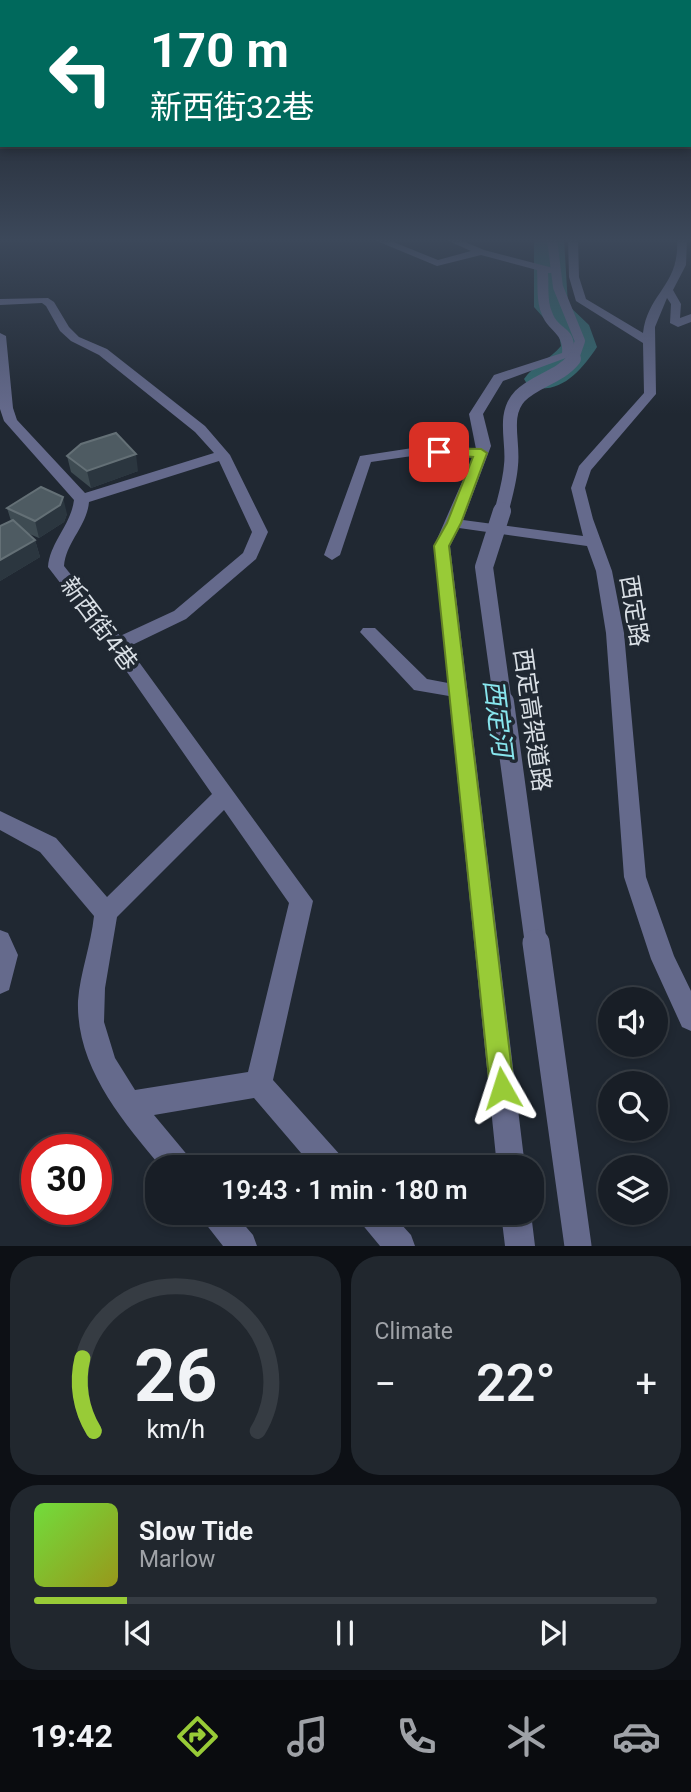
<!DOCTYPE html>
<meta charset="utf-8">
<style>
body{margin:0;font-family:Roboto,"Noto Sans TC",sans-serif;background:#21272e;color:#f1f3f6;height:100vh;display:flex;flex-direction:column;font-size:26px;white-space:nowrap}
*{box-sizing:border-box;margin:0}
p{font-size:23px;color:#9fa2a7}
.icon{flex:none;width:38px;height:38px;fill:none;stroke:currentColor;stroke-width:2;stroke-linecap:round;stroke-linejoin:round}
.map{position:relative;height:1246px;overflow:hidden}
.details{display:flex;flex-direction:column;gap:10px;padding:10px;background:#0d1015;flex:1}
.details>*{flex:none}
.banner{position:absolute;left:0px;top:0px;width:691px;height:147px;box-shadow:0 4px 10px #0003,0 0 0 2px #363c43;background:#00695c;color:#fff;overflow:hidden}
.buttons{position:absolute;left:598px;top:987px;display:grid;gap:14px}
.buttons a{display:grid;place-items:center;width:70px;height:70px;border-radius:50%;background:#181e26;box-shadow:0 4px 10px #0003,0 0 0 2px #363c43;font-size:35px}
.speed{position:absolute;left:21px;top:1134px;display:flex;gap:14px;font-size:35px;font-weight:700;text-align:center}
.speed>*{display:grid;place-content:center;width:91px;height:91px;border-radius:50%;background:#181e26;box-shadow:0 4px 10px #0003,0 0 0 2px #363c43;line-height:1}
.speed .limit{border:10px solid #d22;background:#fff;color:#111}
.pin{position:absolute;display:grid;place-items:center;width:60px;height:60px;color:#fff;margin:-30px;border-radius:14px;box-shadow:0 4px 10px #0006}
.me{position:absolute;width:77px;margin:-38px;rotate:354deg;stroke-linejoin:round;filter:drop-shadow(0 0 5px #0008)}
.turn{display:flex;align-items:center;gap:24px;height:147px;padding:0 35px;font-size:32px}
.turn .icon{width:91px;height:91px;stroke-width:2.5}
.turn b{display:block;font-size:49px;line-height:60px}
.big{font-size:52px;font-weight:600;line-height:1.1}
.details .tile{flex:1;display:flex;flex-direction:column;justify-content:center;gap:10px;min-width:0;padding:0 24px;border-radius:28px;background:#21272e}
.details .dial{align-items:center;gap:0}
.dial svg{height:182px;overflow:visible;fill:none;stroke:#363c43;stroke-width:7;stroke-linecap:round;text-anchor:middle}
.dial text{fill:#f1f3f6;stroke:none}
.song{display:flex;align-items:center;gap:21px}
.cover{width:84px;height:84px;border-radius:10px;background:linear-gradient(135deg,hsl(100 70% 55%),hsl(60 70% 35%))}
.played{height:7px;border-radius:4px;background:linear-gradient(90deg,#98cb37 15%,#363c43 15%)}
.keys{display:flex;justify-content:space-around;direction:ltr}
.heat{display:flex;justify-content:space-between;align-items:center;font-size:38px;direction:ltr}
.details .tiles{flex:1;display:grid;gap:10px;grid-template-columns:1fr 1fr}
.tile:last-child{grid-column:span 2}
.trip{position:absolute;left:145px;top:1155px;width:399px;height:70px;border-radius:28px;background:#181e26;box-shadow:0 4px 10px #0003,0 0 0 2px #363c43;font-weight:600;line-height:70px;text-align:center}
.tabs{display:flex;height:112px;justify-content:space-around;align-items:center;background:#0a0c0f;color:#9fa2a7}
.tabs .icon{width:49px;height:49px}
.tabs .selected{color:#98cb37}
.tabs b{font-size:32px;color:#f1f3f6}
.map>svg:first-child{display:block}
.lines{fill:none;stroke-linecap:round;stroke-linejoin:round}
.river{fill:#326b70;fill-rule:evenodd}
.minor{fill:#656a8c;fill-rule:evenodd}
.minor-bridge-far4{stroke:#656a8c;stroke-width:10}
.minor-bridge-far3{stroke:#656a8c;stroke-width:14}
.minor-bridge-far2{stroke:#656a8c;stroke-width:18}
.minor-bridge-far1{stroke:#656a8c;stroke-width:22}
.minor-bridge{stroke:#656a8c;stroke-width:27}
.wall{fill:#3e4b52}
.shaded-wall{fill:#2b363f}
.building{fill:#4e5b62;stroke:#647076;stroke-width:2}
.route{fill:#98cb37;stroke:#638424;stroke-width:2}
.labels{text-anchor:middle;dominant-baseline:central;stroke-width:7;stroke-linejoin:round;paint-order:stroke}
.street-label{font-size:24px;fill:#d9dfe5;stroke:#202832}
.water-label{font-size:26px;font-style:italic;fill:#88e6ee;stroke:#202832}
</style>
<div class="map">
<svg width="691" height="1246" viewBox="0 0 691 1246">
<rect width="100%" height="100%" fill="#202832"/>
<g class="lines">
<path class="river" d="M534,239H564L568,305L589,325L597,347C581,371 561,395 529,387L524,379C533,365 550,360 561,346L559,335L534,307Z"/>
<path class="minor" d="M372,239H386L438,260L471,251L444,239H458L484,250L557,269V273H548C549,286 547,300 552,312C559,332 577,325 574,355L503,381L483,414L491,446L463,520L583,536L571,488L579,466L644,393L643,343L576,301L569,277L568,239H578L579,277L586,299L643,333C648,292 680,286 677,239H687L686,265L673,290L681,304L680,318L691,314V322L678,327L670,323L671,304L667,298L655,327L656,394L591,470L585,488L593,519L612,571L624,633L646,877L674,956L691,991V1031L682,1027L651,959L624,877L606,633L596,571L587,546L459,528L450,546L525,1167H497L449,696L414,690L360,632L363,628H375L427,679L448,683L434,546L473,457L419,455L371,462L340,555L332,560L324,555L360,456L419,447L476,449L469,414L494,375L562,353C564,333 549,332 542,315C536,301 538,285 537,270L481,255L437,266Z
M48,298L54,302L69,327L79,337L107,349L205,426L230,455L268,532L256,559L186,619L128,647L313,901L273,1080L342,1157L346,1167H313L254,1098L154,1115L189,1157L193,1167H161C122,1120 76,1067 78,1001C80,973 91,945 94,916L40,852L0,830V811L56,838L107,897L212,794L111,649L48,567C50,542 71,525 74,500L4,421L0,409V333L6,336L13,408L17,420L85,493L214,453L195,432L99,355L71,341L60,331L46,306L42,303L0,305V299ZM219,461L252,532L243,553L174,611L120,636L64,566C66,542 87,526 89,502ZM224,810L289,903L248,1072L135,1090L115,1058L104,1022L105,988L117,917Z
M0,930L8,933L18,955L9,990L0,994Z
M200,1213H234L253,1235L257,1246H223L205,1223Z
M356,1213H391L411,1235L415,1246H380L361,1223Z
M501,1213H531L535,1246H505Z"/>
<path class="minor-bridge-far4" d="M552,239L558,287L580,341L573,361"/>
<path class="minor-bridge-far3" d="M501,513C505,497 510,481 511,465C514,442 502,415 520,396C536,380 560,377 574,359"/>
<path class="minor-bridge-far2" d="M502,511L484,567L503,704"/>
<path class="minor-bridge-far1" d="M503,702L536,944"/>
<path class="minor-bridge" d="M536,943L578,1246"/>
</g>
<path class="wall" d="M67,456L138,471L91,488L71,472Z
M7,508L67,514L64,522L39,538L27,533L35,540L40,557L0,581V526L11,521Z"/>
<path class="shaded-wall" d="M136,454L138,471L91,488L87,471Z
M63,497L67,514L64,522L39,538L35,521Z
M35,540L40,557L0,581V560Z"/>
<path class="building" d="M116,433L136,454L87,471L67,456L81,444Z
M41,487L63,497L60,505L35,521L7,508Z
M13,520L35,540L0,560V526Z"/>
<linearGradient id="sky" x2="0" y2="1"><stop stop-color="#12161c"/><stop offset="0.58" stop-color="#3c485a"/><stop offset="1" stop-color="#3c485a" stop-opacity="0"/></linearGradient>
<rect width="691" height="414" fill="url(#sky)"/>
<path class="route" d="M439,448L481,449L487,453L461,523L449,546L514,1088L511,1097L502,1100L493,1097L490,1088L434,546L447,523L473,457L435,454V449Z"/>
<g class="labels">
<g class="street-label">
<text transform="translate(634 611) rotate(81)">西定路</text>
<text transform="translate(99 624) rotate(53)">新西街4巷</text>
<text transform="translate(532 720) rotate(82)">西定高架道路</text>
</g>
<g class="water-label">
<text transform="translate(498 718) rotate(83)">西定河</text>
</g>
</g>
</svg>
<div class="buttons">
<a><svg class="icon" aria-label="sound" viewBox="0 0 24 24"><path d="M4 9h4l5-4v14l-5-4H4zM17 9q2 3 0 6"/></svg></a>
<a><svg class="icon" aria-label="search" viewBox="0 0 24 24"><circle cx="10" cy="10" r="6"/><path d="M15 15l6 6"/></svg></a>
<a><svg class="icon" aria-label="layers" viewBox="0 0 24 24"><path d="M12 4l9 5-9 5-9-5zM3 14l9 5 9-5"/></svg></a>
</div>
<div class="speed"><div class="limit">30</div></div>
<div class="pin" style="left:439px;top:452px;background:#d93025"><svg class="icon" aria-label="arrive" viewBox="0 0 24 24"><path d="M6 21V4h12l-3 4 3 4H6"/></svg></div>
<svg class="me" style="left:502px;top:1088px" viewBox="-20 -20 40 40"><path d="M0-17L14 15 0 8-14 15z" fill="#98cb37" stroke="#fff" stroke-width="4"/></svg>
<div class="trip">19:43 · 1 min · 180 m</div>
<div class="banner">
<div class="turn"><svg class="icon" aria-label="left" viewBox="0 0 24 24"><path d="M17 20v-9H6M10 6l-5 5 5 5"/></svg><div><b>170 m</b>新西街32巷</div></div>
</div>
</div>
<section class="details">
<div class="tiles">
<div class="tile dial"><svg viewBox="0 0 100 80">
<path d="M14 69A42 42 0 1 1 86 69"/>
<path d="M14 69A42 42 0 0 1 9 37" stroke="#98cb37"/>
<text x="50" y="56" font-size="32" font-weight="700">26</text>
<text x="50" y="72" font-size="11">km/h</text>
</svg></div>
<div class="tile"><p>Climate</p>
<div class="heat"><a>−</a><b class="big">22°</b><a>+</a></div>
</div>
<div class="tile">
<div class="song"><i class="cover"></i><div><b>Slow Tide</b><p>Marlow</p></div></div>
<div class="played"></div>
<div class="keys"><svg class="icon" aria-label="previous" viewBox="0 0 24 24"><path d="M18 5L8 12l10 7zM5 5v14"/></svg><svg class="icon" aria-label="pause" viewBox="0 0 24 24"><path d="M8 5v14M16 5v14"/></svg><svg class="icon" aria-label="next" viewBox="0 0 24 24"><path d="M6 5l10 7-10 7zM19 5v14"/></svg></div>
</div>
</div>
</section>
<nav class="tabs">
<b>19:42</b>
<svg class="icon selected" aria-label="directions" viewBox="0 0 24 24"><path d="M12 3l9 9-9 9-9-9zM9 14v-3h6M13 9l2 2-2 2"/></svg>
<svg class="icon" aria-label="music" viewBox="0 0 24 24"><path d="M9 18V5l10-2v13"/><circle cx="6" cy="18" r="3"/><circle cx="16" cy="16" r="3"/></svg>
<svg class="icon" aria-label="phone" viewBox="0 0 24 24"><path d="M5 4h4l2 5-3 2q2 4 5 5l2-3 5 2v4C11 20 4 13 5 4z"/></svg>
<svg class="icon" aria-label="climate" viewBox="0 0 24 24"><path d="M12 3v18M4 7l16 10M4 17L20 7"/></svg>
<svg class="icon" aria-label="car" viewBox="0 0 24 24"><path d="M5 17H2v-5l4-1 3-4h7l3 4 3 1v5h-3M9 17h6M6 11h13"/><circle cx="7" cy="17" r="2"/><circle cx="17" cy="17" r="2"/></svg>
</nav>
